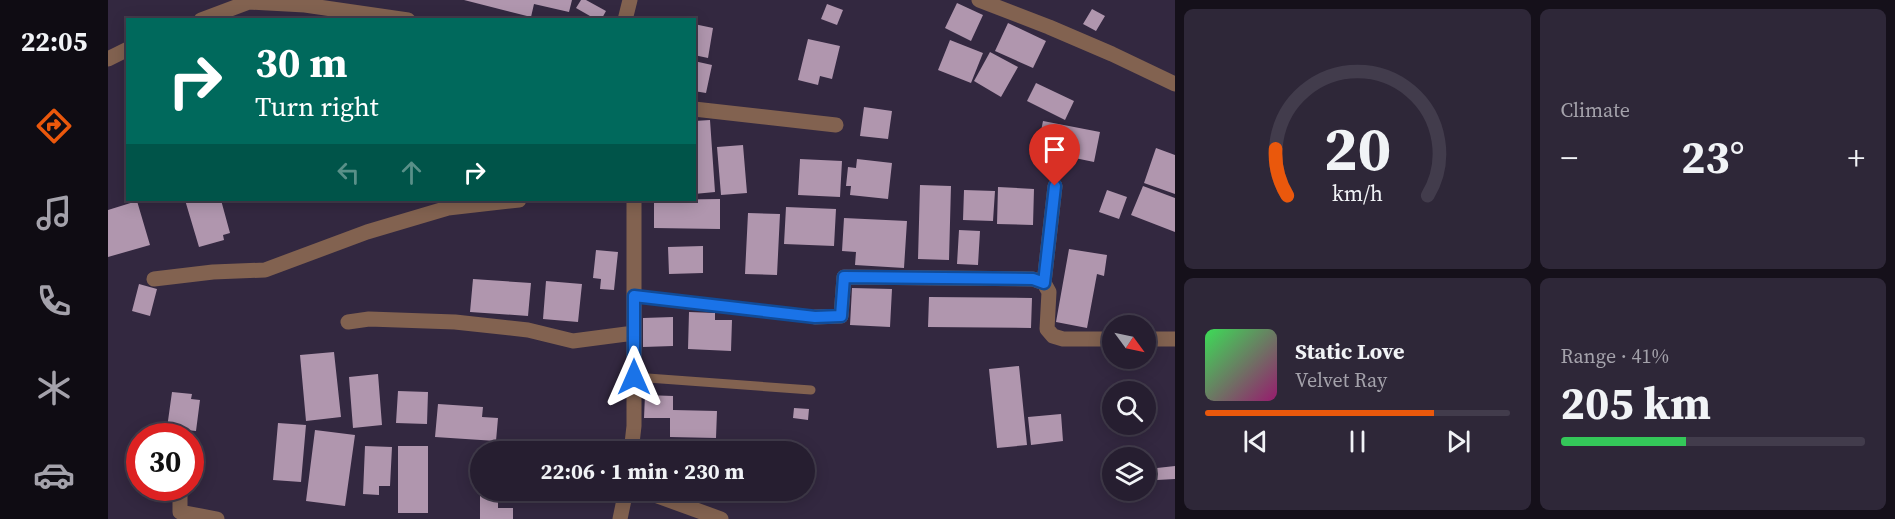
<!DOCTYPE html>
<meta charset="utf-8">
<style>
body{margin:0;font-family:"Source Serif 4",serif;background:#2e2738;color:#f1f3f6;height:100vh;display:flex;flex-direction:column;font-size:22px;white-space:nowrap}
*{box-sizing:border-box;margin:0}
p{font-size:20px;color:#a4a2ab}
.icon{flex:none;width:33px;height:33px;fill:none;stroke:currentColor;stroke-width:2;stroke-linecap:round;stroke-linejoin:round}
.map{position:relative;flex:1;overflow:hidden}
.details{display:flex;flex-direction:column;gap:9px;padding:9px;background:#15101a;width:720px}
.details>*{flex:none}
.hud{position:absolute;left:18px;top:18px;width:570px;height:183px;border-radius:0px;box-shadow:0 3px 15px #0003,0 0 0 2px #423c4c;background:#00695c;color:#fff;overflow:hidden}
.needle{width:39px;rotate:123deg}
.tools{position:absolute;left:994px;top:315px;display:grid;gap:12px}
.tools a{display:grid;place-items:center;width:54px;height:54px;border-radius:50%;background:#261e30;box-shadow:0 3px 15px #0003,0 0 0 2px #423c4c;font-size:30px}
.speed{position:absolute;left:18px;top:423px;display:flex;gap:12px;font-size:30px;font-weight:700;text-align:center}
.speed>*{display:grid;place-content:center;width:78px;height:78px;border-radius:50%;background:#261e30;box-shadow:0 3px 15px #0003,0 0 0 2px #423c4c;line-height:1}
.speed .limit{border:9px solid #d22;background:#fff;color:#111}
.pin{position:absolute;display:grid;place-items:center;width:51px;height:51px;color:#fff;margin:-62px -26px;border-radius:50% 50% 50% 0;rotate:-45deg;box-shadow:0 0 6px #0007}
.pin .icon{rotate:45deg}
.me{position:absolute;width:66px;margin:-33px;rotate:0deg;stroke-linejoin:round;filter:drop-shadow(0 0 4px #0008)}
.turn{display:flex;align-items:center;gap:21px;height:126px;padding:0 30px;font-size:27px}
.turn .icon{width:78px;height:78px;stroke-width:2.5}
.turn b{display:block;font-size:42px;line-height:51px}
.lanes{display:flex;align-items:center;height:57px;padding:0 30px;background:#0003;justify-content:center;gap:30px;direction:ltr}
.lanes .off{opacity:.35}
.big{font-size:45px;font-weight:700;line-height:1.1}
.details .tile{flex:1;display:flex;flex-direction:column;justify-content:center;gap:9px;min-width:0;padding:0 21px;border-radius:9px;background:#2e2738}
.details .dial{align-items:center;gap:0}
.dial svg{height:156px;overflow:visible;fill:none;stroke:#423c4c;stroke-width:7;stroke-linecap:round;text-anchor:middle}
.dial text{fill:#f1f3f6;stroke:none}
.song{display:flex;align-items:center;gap:18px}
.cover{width:72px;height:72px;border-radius:9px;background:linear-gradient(135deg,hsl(130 70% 55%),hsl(320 70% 35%))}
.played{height:6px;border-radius:3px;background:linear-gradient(90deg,#ea580c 75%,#423c4c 75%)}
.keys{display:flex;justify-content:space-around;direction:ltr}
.heat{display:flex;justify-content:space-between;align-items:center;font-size:33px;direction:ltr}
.charge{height:9px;border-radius:4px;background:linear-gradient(90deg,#34c759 41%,#423c4c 0)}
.details .tiles{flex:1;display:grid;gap:9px;grid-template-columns:repeat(2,1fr)}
.trip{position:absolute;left:362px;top:441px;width:345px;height:60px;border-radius:30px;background:#261e30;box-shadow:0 3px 15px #0003,0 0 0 2px #423c4c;font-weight:700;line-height:60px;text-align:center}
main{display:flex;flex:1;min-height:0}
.dock{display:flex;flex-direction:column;width:108px;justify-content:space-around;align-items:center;background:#0f0c13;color:#a4a2ab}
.dock .icon{width:42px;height:42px}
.dock .active{color:#ea580c}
.dock b{font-size:27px;color:#f1f3f6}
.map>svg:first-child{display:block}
.building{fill:#b096ae}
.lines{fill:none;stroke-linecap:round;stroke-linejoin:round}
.service{stroke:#826250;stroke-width:9}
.minor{stroke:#826250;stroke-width:15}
.route-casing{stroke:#114b97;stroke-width:15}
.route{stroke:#1a73e8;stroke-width:10}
</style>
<main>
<nav class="dock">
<b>22:05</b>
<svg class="icon active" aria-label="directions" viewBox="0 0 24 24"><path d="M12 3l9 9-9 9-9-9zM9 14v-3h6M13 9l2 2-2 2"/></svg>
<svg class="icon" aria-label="music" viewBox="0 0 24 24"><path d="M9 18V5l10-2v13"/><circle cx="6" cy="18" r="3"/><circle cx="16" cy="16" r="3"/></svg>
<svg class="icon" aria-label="phone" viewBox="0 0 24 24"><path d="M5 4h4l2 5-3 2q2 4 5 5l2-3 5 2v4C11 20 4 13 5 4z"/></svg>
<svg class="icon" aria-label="climate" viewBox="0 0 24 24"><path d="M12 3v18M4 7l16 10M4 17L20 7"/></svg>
<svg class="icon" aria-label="car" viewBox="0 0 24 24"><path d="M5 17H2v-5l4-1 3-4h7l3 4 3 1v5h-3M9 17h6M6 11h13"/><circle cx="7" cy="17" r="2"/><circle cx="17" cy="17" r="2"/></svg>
</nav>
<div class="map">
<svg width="1067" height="519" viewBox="0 0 1067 519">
<rect width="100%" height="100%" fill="#332840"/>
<path class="building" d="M356,0H464L461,12L426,4L423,17Z
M473,0H478L498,11L493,20H489L468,8Z
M849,3L875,15L863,41L837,28Z
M719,4L735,10L729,25L713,19Z
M984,9L997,16L988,31L975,24Z
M900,23L938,41L925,68L887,51Z
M586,24L605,28L600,58L586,55Z
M700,39L732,46L724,79L712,76L710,85L690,80Z
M842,40L875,53L863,83L830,70Z
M882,52L910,67L893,97L866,81Z
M586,61L604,65L598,93L586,91Z
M928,83L966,101L957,120L919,101Z
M756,107L784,111L780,139L752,136Z
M602,120L607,192L586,194V121Z
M935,121L992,132L986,162L962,157L961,162L940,159L941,153L929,151Z
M635,145L639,193L613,195L609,147Z
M1048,148L1067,155V194L1036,183Z
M692,159L734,161L732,197L690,195Z
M749,159L784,163L780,199L742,195L743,186H738L740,167L748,168Z
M812,185L843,186L841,260L810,259Z
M1035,186L1067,198V232L1023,215Z
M890,187L926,189L925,225L889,224Z
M856,190L887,191L885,221L855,220Z
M999,190L1019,197L1011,219L991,212Z
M612,199V229L546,228V200Z
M77,200H113L122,233L115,235L116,240L91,247Z
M29,201L42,245L0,257V210Z
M678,207L728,209L726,246L676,244Z
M640,213L672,214L669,275L637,274Z
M736,218L799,221L796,268L747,265L748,252L734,251Z
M851,230L872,231L870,265L849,264Z
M595,246V273L561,274L560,247Z
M961,249L999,255L996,276L989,274L979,328L948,322Z
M488,250L510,252L506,290L492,289L493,279L485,278Z
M365,279L423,283L420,316L362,312Z
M438,281L474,284L470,322L435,319Z
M31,284L49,289L42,316L24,311Z
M744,288L784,289L782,327L742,325Z
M821,297L924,298L923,328L820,327Z
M581,312L607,313V320H624L623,351L580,349Z
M565,317V346L535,347V318Z
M226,352L233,417L198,421L192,355Z
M911,366L919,445L889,448L881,369Z
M270,374L274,425L245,428L241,377Z
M290,391L320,392L319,424L288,423Z
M64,392L84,394L83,399L92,400L88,431L59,428Z
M537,395L565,396V410L609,411L608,438L562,437V418H536Z
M330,404L375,407L374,417L390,418L388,441L327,437Z
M686,408L701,409L700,420L685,418Z
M953,414L955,441L923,445L920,417Z
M170,423L198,425L193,482L165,480Z
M207,430L247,435L237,506L198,501Z
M257,446L284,447L282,486H271V495L255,494Z
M290,446H320V513H290Z
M653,446L699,448L698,480H696V452H653Z
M1067,466V479L1049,480V468Z
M390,495V508H405V519H372V496Z"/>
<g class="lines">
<path class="service" d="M526,296L707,317
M526,377L703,390"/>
<path class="minor" d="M871,0L941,27L1004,54L1067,84
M93,20L141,2L197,5L300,20
M517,20L522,0
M0,59L20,49
M586,109L728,125
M46,279L105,272L157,270L259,232L340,208L411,200
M936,283L947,186
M707,317L733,316L736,277L925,279L936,283L941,292L939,329L945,336L955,339H1005
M240,322L261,319L347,322L420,330L465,341L526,333
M1038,339H1067
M523,452L526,426V200
M72,488V512L109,519
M533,490L613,519
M512,519L518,490"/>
</g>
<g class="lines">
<g class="route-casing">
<path id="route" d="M526,377V296L707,317L733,316L736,277L925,279L936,283L947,186"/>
</g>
<use href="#route" class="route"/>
</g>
</svg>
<div class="tools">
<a><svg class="needle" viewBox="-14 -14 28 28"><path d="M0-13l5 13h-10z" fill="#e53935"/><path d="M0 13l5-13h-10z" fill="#a4a2ab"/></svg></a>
<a><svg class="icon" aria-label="search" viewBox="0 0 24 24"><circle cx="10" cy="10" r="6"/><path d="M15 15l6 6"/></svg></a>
<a><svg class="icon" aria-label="layers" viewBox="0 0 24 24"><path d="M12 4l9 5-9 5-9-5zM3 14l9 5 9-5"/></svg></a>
</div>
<div class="speed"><div class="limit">30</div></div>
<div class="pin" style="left:947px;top:186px;background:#d93025"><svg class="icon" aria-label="arrive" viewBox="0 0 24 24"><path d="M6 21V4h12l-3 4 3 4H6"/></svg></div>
<svg class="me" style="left:526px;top:377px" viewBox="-20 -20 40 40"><path d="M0-17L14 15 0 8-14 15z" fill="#1a73e8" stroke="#fff" stroke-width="4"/></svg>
<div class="trip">22:06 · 1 min · 230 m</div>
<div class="hud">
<div class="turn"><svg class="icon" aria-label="right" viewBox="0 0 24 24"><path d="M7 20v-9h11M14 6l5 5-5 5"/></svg><div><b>30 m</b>Turn right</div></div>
<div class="lanes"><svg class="icon off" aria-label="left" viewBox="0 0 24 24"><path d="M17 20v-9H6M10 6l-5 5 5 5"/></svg><svg class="icon off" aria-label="ahead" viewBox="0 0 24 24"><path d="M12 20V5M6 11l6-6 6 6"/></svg><svg class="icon" aria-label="right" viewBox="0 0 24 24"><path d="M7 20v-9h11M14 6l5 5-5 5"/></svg></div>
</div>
</div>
<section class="details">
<div class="tiles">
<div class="tile dial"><svg viewBox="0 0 100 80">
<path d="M14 69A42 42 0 1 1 86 69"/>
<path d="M14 69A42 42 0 0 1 8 45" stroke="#ea580c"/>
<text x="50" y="56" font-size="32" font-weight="700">20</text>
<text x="50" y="72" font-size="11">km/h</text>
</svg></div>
<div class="tile"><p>Climate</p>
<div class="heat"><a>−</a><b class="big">23°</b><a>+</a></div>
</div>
<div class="tile">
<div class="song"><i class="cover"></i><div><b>Static Love</b><p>Velvet Ray</p></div></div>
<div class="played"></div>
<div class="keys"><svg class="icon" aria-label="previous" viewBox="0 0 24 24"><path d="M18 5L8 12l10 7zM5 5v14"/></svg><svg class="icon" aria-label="pause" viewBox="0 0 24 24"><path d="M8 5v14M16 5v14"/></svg><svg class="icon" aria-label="next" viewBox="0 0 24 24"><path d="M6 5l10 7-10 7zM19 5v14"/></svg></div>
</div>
<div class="tile"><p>Range · 41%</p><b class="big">205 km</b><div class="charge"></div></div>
</div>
</section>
</main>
